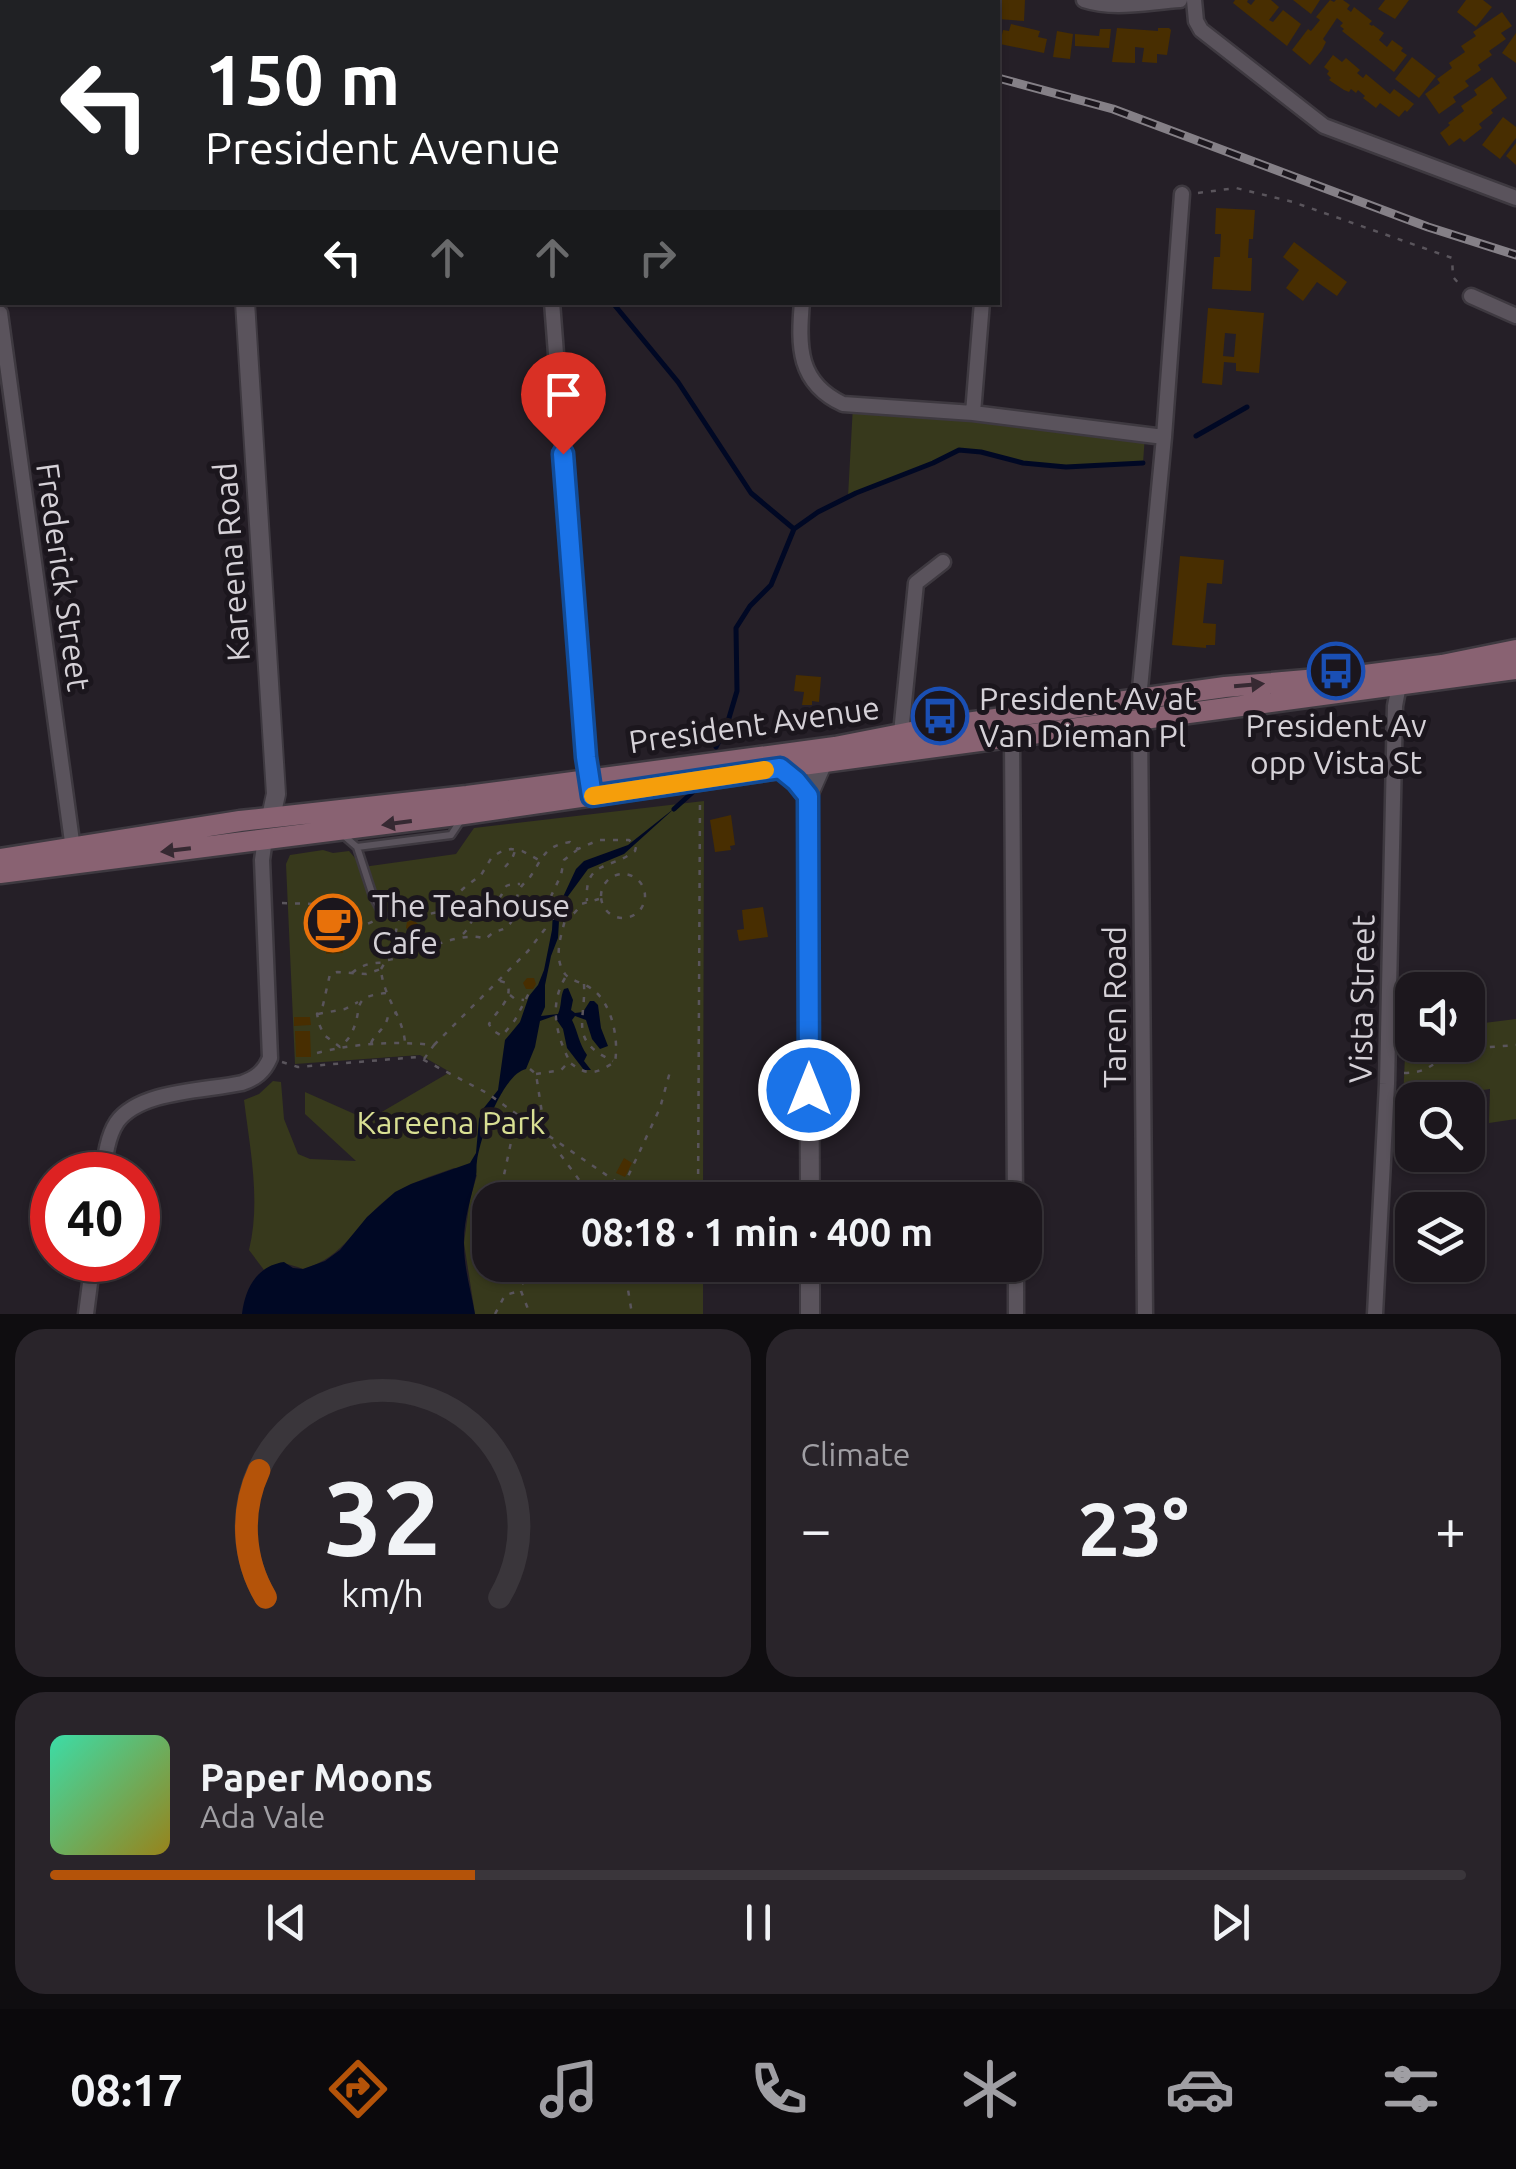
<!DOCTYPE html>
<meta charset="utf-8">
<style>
body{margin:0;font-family:Ubuntu,sans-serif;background:#29242a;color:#f1f3f6;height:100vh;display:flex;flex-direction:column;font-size:38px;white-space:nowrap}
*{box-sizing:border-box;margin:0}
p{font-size:32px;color:#a09fa4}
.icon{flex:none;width:55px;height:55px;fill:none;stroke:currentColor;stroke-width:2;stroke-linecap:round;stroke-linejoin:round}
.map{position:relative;height:1314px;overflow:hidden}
.side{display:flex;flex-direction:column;gap:15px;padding:15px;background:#0f0d10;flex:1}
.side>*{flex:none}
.hud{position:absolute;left:0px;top:0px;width:1000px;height:305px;box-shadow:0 2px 8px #0004,0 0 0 2px #3a363b;background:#202124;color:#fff;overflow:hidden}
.buttons{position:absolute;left:1395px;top:972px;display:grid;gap:20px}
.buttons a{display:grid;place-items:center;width:90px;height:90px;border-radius:20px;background:#1c171d;box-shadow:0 2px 8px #0004,0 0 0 2px #3a363b;font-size:50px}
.speed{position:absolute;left:30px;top:1152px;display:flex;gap:20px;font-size:50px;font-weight:700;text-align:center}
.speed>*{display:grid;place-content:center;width:130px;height:130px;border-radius:50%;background:#1c171d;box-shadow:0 2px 8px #0004,0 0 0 2px #3a363b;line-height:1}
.speed .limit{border:15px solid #d22;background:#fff;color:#111}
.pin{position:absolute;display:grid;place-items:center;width:85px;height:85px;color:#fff;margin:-102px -42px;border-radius:50% 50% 50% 0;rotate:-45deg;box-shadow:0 0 10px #0007}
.pin .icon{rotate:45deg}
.me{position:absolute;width:110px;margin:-55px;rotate:0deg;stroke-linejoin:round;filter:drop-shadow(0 0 8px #0008)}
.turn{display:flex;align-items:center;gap:35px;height:210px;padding:0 40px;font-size:45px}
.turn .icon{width:130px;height:130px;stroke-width:2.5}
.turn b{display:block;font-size:70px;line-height:85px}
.lanes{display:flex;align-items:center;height:95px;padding:0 40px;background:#0003;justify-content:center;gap:50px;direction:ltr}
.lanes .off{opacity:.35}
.big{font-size:75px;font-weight:600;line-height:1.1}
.side .tile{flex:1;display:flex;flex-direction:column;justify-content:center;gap:15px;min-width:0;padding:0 35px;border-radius:30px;background:#29242a}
.side .dial{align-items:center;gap:0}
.dial svg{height:260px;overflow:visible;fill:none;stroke:#3a363b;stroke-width:7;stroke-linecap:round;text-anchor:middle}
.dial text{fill:#f1f3f6;stroke:none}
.song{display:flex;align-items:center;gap:30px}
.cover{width:120px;height:120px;border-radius:15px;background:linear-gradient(135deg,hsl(160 70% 55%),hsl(50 70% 35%))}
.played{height:10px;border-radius:5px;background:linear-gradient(90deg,#b45309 30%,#3a363b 30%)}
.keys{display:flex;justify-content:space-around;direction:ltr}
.heat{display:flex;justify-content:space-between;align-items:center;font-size:55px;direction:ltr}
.side .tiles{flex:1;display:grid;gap:15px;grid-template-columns:1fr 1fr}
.tile:last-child{grid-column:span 2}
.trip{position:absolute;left:472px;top:1182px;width:570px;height:100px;border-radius:30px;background:#1c171d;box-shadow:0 2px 8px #0004,0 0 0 2px #3a363b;font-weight:600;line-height:100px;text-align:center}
.tabs{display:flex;height:160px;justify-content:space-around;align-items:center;background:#0b090c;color:#a09fa4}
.tabs .icon{width:70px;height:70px}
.tabs .current{color:#b45309}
.tabs b{font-size:45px;color:#f1f3f6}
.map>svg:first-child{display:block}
.medical{fill:#362323}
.green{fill:#37391c}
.water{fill:#000824}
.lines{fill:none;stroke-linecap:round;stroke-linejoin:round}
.stream{stroke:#000824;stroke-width:5}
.building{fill:#482e01;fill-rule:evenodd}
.service-casing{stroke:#3e3940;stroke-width:11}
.minor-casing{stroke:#3e3940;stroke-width:19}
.tertiary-casing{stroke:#3e3940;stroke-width:22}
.secondary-casing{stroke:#3e3940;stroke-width:25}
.path{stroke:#5a555c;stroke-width:2.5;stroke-dasharray:5 8;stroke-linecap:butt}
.service{stroke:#5a535c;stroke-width:6}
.minor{stroke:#5a535c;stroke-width:14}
.tertiary{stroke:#5a535c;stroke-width:18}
.secondary{stroke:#896272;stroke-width:20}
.rail-casing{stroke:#858087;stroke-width:9}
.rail{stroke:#1b161d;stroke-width:5;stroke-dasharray:15;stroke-linecap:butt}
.oneway{fill:#362932}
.route-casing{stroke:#114b97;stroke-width:25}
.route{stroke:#1a73e8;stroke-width:18}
.slow{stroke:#f59e0b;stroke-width:18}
.labels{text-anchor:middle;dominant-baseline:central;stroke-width:10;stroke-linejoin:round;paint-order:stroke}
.street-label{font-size:32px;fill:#d5d1d7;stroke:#1b161d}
.poi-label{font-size:32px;fill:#d5d1d7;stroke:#1b161d;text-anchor:start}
.park-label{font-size:32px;fill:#d9df93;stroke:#1b161d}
</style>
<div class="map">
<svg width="1516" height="1314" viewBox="0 0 1516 1314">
<rect width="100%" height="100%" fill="#251f27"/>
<path class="medical" d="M503,0H956V2H548Z"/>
<path class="green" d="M853,405L1145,435L1143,463L1066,467L1023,463L981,452L959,450L848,497Z
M704,801L703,1200H490V1265H703V1314H475L464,1243L470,1199L477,1175L454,1168C432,1176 407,1183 388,1198C355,1224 346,1257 303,1269C286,1263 279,1261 264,1270L249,1250C261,1201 250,1149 244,1100L259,1094L273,1081L281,1082L284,1119L298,1154L310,1159L356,1161L305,1114V1092L368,1120L450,1072L420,1055L295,1064L286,864L290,855L323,850L333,853L349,851L363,867L456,854L474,828Z
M1516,1019V1119L1489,1123L1490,1089L1403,1101L1406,1033L1412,1032V1045H1468V1025Z"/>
<path class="water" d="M676,807L624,854L588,869L566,899L559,921L558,938L551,956L545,985V1007L541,1016L558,1014C562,1005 560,997 564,989L568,988L573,1000L571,1010L575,1013L583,1012L590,1001H594L598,1005L601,1028L608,1046L600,1049L592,1039L586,1020L575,1016L572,1020C578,1032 579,1044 587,1055L584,1061L591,1070H584L567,1048L563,1029L554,1016L540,1021L535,1047L526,1069C503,1074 480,1137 477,1161C476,1166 477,1171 476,1176C471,1199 463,1221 464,1245C464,1268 471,1291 475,1314H242C245,1288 257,1266 284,1262L293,1268L303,1269L325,1261L340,1250L367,1217L395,1192L411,1184L470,1163L476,1153L479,1119L483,1109L498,1090L505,1040L520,1022L529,996L538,985L544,970L552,930L553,911L563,897L576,869L584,861L628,845Z"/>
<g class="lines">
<path class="stream" d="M612,302L678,382L751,493L794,529
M1196,436L1247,407
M716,747L726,728L737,691L736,628L750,606L771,585L794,529L818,512L856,493L933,463L959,450L981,452L1023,463L1066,467L1143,463
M674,809L694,791"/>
</g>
<path class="building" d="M998,0H1025L1024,21L998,19Z
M1235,0H1248L1247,2L1251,5L1255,0H1271L1279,7L1269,20L1273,22L1283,10L1301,24L1287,46L1233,3Z
M1293,0H1320L1311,14Z
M1330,0L1334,2L1336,0H1343L1350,5L1347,9L1351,12L1354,7L1372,21L1369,24L1372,26L1373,25L1384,33L1379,40L1387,47L1392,40L1403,48L1401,51L1407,55L1394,72L1342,31L1344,29L1340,26L1343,23L1337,18L1323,39L1326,42L1322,50L1310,65L1292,50L1308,29L1311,31L1320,20L1316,17Z
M1385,0H1409L1395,19L1378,9Z
M1466,0H1483L1492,7L1476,27L1457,12Z
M1502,12L1512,26L1501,33L1506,39L1489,51L1492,55L1478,65L1481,70L1465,81L1469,86L1453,97L1456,102L1439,114L1425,94L1440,83L1437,79L1452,68L1449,63L1465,52L1461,46L1476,36L1473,32Z
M1011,24L1040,31L1038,37L1047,39L1044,53L1000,44L1003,30L1009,31Z
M1117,28L1158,31V28H1169L1171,30L1167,55L1157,54V63L1142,62L1144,48L1135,47V63L1112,62Z
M1100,29H1111L1109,48L1075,46V34L1099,36Z
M1057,31L1073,34L1070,59L1053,57Z
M1516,33V63L1502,53Z
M1333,55L1342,62L1346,58L1360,70L1357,73L1363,78L1366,74L1390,94L1394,89L1414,104L1407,112L1405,110L1399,117L1380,103L1376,108L1363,98L1365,96L1358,90L1356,93L1351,89L1349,92L1344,90L1329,80L1331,78L1327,74L1329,71L1324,67Z
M1412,57L1436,76L1419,98L1395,79Z
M1492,77L1507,98L1491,110L1493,113L1479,124L1482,128L1464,142L1460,138L1449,146L1440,133L1450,125L1448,123L1464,111L1461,106L1477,95L1474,90Z
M1503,117L1516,127V138L1500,159L1482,145Z
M1516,143V165L1506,156Z
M1216,208L1255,210L1253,239H1249L1248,258H1252L1251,291L1212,289L1214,257H1220L1221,234H1215Z
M1294,242L1347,282L1337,296L1317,282L1303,301L1286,288L1299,270L1283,257Z
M1208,308L1264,313L1259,373L1236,371V363L1224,362L1222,385L1202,383ZM1225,333L1236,334L1234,357L1223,356Z
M1180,556L1224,560L1222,584L1207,583L1203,623L1216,624L1215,645H1206V648L1172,645Z
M796,675L821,677L819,702L812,701V705H802L804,692L794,691Z
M731,815L735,845L730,846L731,850L715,852L710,820Z
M763,907L768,937L739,941L737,930L744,929L742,910Z
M346,911L347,934H341L343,953L326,954L327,935H321L320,912Z
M413,920L418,924L417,930L411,932L406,928L407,922Z
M527,978H534L536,984L533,989H526L523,983Z
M294,1017H310L311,1025L294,1026Z
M295,1031H310L311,1057H296Z
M624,1158L632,1163L625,1177L616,1173Z"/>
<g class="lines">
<g class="service-casing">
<path id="service" d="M342,834L357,847L451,835L461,820
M357,847L373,896L383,915"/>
</g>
<g class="minor-casing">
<path id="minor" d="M1084,0C1114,10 1148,2 1180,0
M1194,0L1196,21L1201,30L1324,126L1516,198
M0,97H2
M1471,296L1516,316
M552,302L589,779
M802,302C798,347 798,383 843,404L973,413L1164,437
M0,313L73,849
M973,413L982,302
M1139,699L1164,437L1182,194
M1140,720L1145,1314
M901,733L916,583L943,562
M1012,737L1015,1200
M103,1175C105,1158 107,1137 117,1122C140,1090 206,1091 242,1083C256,1078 264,1072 270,1058L262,860L265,839
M1016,1265V1314
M86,1314L93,1260
M1375,1314L1387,1084L1395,706L1399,685"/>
</g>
<g class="tertiary-casing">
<path id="tertiary" d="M225,0V2
M245,302L276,794L271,817
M780,768L796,781L808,796
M810,1200L808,796L823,762
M810,1265V1314"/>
</g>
<g class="secondary-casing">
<path id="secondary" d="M0,859L240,821L467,796L835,747L937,727L1225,687L1365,675L1442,665L1516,650
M0,873L464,814L780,768L1516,669"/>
</g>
<path class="path" d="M1198,193L1236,188L1293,202L1452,258L1453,277L1461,286
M505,867L512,859L515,851
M601 896a22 22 0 1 1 44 0a22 22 0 1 1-44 0Z
M282,903L346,905L348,908L349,925H365L376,920
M392,914L425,915L438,912L465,887L481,875L492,857L502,851L511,849L522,851L539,860
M549,918C565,920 573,918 581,904L599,899
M463,934C470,928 471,919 478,913C485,907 496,904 500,897C508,886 500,885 520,884
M388,960C420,955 458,929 486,939C495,929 500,932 507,927C517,919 514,899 520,889C522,884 527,881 530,877C543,858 544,846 570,842L578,849L599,840H629L636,847L635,851C610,870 584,860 587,901
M381,969L392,951L399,916
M352,973C361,965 372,962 384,963
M565,978C549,1005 556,1034 569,1060
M500,981L507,983C514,999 496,1011 489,1024L492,1030L502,1036L515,1020L530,991
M584,984C586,1022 568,1040 613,1061
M386,993C348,997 365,1008 351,1034C349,1039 344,1043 340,1047L324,1035L319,1024L317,1014L323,1005L330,974L337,972L366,974L381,969C383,997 402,1014 405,1042
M510,995L515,999L524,1000
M318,1014L345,1009L358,1002
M371,1043C376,1032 386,1029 388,1016L396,1013
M434,1045L528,951L545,929L548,918L545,909L561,875L564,860L577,850
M317,1053C356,1043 394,1041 434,1045L424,1059
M282,1062L298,1067L418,1057L487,1093L546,1135L594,1200
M530,1069L536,1074L542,1113L537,1128
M1404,1073C1427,1073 1431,1064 1449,1055C1465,1047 1498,1047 1516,1045
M536,1074L561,1070L569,1062C588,1077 595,1074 615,1062C619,1039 612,1003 592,989C584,983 571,981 565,974C553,958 561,936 565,920
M549,1136L643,1200
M623,1187L660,1108L671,1068
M508,1200L504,1175L517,1114
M698,1200L700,797
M518,1265L521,1291L530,1314
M624,1265L632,1314
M522,1284L542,1265
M495,1314L505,1295L520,1291"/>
<use href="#service" class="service"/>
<use href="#minor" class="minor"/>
<use href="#tertiary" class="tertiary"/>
<use href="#secondary" class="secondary"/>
<g class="rail-casing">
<path id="rail" d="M0,21H2
M998,78L1113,109L1428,227L1516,255"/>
</g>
<use href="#rail" class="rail"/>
</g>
<defs><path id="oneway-solid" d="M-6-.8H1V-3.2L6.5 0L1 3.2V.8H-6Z" transform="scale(2.5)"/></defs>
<g class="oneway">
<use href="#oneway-solid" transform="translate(1249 685) rotate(-5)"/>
<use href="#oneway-solid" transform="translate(397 823) rotate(172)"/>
<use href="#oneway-solid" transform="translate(176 850) rotate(173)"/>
</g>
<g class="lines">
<g class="route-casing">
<path id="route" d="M563,454L586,757L592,796L780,768L796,781L808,796L809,1090"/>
</g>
<use href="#route" class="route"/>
<path class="slow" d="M593,796L765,770"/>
</g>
<defs>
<g id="bus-ring" transform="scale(2.875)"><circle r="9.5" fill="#1b161d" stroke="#1a4fb4" stroke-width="1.5"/><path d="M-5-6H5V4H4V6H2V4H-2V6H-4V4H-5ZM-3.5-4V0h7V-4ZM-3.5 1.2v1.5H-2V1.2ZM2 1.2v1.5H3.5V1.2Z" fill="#1a4fb4"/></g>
<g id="cafe-ring" transform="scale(2.875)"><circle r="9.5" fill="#1b161d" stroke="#e8710a" stroke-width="1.5"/><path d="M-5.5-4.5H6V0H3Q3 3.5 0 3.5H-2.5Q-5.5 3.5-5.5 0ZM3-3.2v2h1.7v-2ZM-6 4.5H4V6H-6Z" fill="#e8710a"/></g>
</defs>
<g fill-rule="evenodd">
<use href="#bus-ring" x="1336" y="671"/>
<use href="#bus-ring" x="940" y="716"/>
<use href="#cafe-ring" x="333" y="923"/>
</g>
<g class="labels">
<g class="street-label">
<text transform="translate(231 562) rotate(-94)">Kareena Road</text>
<text transform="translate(64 577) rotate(82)">Frederick Street</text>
<text transform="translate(754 724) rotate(-8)">President Avenue</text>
<text transform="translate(1361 999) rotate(-89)">Vista Street</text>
<text transform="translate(1114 1007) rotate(-90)">Taren Road</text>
</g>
<g class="poi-label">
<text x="979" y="698">President Av at<tspan x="979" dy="37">Van Dieman Pl</tspan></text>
<text x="1336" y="725" text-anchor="middle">President Av<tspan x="1336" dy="37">opp Vista St</tspan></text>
<text x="372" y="905">The Teahouse<tspan x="372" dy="37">Cafe</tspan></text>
</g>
<g class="park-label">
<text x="451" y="1122">Kareena Park</text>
</g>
</g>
</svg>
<div class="buttons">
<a><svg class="icon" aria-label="sound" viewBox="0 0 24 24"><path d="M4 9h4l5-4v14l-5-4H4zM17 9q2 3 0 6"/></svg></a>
<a><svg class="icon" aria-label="search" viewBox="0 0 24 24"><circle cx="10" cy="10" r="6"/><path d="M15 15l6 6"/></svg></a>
<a><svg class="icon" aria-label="layers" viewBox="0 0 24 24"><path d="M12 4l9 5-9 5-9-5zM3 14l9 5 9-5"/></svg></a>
</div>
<div class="speed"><div class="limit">40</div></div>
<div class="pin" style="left:563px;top:454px;background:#d93025"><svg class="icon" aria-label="arrive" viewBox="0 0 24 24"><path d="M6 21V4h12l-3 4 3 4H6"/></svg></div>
<svg class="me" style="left:809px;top:1090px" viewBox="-20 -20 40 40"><circle r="17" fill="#1a73e8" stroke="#fff" stroke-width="3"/><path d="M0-11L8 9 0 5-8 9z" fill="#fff"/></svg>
<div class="trip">08:18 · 1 min · 400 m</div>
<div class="hud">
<div class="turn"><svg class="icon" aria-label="left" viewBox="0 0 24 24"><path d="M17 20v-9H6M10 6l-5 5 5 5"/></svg><div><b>150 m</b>President Avenue</div></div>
<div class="lanes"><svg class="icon" aria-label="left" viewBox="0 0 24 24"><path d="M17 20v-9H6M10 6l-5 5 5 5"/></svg><svg class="icon off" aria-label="ahead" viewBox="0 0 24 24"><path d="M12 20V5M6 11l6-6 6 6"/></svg><svg class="icon off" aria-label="ahead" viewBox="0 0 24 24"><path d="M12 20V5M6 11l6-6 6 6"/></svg><svg class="icon off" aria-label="right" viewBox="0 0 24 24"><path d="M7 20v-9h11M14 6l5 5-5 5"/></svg></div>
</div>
</div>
<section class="side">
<div class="tiles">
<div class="tile dial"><svg viewBox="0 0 100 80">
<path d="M14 69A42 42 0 1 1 86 69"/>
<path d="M14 69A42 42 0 0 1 12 30" stroke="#b45309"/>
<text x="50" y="56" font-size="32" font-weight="700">32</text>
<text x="50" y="72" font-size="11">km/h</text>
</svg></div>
<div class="tile"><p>Climate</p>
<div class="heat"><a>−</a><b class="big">23°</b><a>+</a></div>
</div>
<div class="tile">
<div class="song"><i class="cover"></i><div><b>Paper Moons</b><p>Ada Vale</p></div></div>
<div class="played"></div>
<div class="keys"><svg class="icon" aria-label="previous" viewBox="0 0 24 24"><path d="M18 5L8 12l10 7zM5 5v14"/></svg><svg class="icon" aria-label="pause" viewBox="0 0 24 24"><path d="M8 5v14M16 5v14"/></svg><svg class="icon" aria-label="next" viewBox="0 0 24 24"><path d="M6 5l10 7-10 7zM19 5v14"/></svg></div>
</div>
</div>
</section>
<nav class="tabs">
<b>08:17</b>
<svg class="icon current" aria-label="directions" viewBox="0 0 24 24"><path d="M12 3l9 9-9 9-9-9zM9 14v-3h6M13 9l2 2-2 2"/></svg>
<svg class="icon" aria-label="music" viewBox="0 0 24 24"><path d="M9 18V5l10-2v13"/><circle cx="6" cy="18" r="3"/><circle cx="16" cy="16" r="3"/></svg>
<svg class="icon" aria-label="phone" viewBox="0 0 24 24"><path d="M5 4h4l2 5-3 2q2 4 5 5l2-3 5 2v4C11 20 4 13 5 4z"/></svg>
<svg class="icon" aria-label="climate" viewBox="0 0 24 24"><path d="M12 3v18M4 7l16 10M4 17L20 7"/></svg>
<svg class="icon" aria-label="car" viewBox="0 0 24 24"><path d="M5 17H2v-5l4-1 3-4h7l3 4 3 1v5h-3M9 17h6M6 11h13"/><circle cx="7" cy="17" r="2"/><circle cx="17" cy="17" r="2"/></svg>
<svg class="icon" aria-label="filters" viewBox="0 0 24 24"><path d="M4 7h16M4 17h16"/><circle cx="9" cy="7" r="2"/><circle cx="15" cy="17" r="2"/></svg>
</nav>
